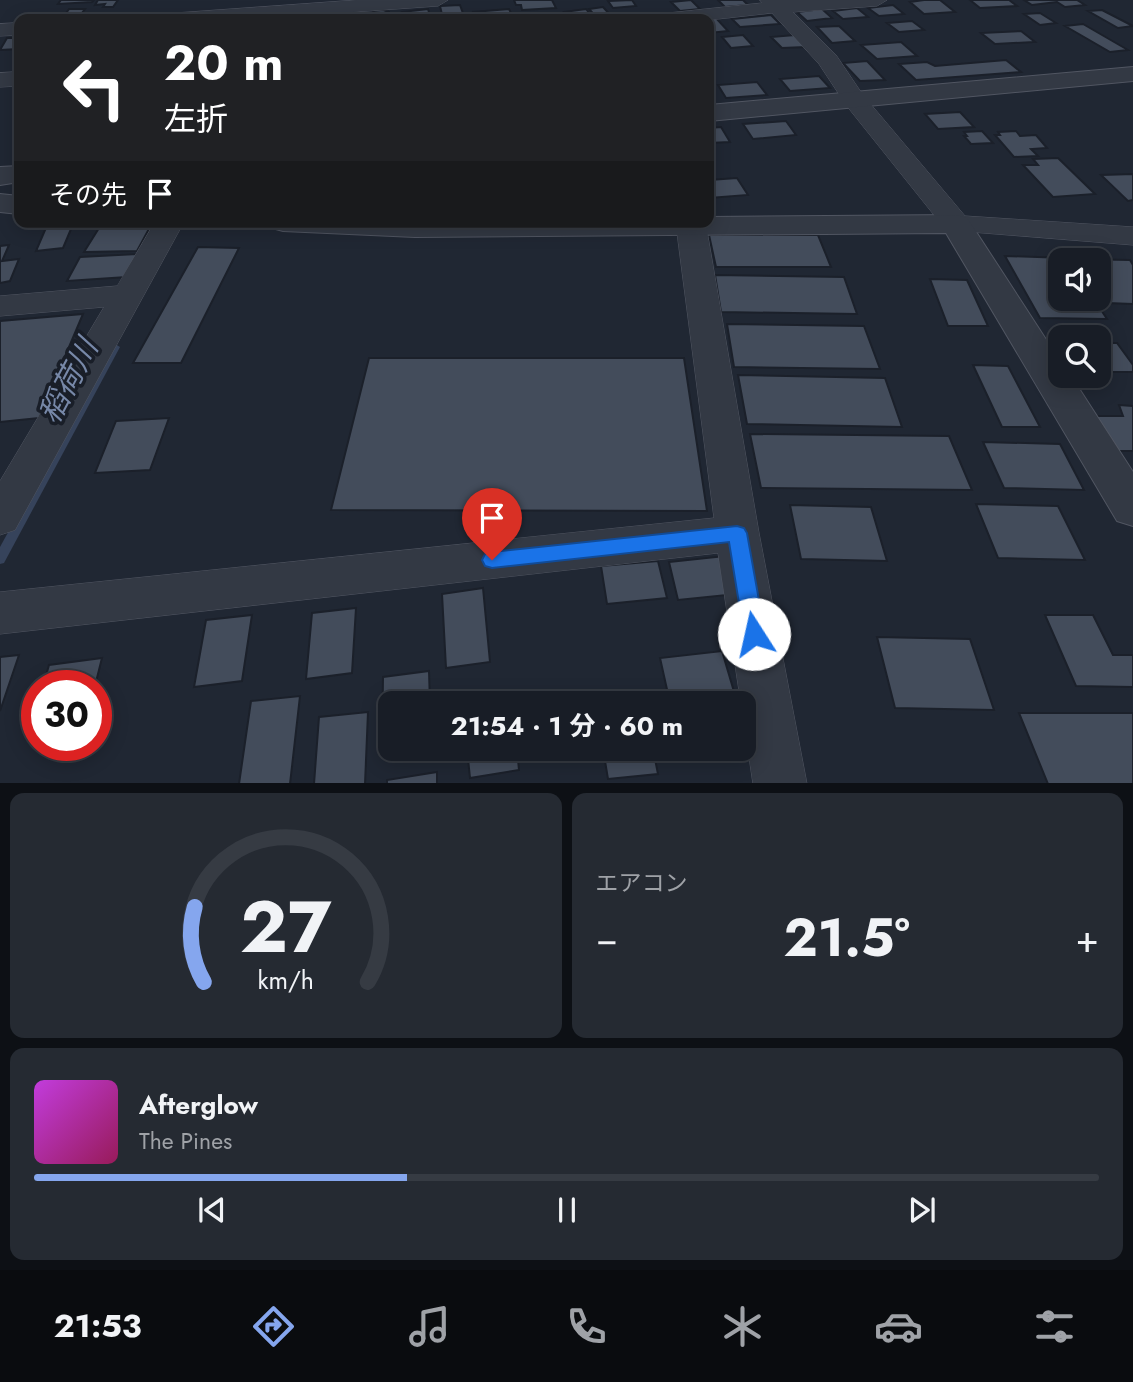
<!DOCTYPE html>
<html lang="ja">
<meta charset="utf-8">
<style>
body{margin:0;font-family:Jost,"Noto Sans JP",sans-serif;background:#252a32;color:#f1f3f6;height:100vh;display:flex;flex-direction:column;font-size:26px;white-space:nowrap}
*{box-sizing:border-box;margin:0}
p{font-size:23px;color:#9fa2a7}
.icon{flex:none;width:38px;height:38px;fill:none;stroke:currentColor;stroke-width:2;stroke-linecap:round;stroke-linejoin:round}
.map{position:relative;height:783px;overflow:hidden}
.drawer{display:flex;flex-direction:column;gap:10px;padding:10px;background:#0d1015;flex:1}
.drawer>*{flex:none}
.top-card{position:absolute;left:14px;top:14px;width:700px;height:214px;border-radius:14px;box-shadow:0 4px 18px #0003,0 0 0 2px #363b43;background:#202124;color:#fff;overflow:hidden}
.controls{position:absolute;left:1048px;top:248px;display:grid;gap:14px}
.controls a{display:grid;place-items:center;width:63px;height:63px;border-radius:14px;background:#181d26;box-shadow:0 4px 18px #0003,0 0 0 2px #363b43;font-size:35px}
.speed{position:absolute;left:21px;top:670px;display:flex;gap:14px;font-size:35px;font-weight:700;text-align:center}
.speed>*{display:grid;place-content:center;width:91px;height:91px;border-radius:50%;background:#181d26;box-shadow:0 4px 18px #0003,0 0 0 2px #363b43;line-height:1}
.speed .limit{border:10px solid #d22;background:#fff;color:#111}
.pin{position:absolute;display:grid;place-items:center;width:60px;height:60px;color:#fff;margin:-72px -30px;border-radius:50% 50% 50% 0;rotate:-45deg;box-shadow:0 0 7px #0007}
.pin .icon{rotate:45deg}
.me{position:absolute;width:77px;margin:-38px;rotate:350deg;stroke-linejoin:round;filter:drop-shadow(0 0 5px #0008)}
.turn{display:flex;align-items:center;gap:24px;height:147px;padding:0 35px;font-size:32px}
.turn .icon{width:91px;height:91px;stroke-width:2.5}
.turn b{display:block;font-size:49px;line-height:60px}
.then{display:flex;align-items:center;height:66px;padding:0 35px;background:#0003;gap:14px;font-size:26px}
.big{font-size:52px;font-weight:700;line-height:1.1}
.drawer .widget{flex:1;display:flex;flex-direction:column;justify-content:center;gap:10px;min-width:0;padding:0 24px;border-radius:14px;background:#252a32}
.drawer .dial{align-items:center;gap:0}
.dial svg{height:182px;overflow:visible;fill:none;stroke:#363b43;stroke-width:7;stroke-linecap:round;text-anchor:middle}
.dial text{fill:#f1f3f6;stroke:none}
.song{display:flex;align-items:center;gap:21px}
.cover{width:84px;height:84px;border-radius:10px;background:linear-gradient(135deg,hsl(290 70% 55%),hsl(330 70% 35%))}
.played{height:7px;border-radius:4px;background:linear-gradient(90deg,#85a6ee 35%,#363b43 35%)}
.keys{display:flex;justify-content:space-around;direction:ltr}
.heat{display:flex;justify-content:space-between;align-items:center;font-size:38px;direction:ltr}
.drawer .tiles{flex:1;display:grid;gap:10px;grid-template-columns:1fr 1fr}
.widget:last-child{grid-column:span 2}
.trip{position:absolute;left:378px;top:691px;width:378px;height:70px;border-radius:14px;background:#181d26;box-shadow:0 4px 18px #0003,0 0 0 2px #363b43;font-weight:700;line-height:70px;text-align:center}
.tabs{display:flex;height:112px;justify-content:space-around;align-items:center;background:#0a0c0f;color:#9fa2a7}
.tabs .icon{width:49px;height:49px}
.tabs .active{color:#85a6ee}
.tabs b{font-size:32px;color:#f1f3f6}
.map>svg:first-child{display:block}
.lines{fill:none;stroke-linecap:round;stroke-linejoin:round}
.stream{fill:#36435b;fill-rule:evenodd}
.building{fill:#434c5b;stroke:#1b202a;stroke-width:2}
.minor-casing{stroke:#515662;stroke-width:1}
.tertiary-casing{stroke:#515662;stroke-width:2}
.minor{fill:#333944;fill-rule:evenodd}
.tertiary{fill:#333944;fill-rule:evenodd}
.route{fill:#1a73e8;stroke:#114b97;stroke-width:2}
.labels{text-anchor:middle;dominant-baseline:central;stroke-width:7;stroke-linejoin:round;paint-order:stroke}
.water-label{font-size:30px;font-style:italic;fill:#7788a8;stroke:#191e28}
</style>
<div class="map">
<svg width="1133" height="784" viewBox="0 0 1133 784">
<rect width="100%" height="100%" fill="#202733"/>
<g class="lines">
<path class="stream" d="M115,344L120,347L4,563L0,564V547L110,347Z"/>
</g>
<path class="building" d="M61,0H94L92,2L58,4Z
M98,0H118L113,7H103L105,4L95,5Z
M514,0H552L556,8L522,10L521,5H516Z
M632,0L636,6L613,8L608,1Z
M691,0L700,9L680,11L671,2Z
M718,0H743L748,5L725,7Z
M924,0H940L955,12L924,14L910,2Z
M970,0H1009L1017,6L980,8Z
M1024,0H1077L1085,5L1065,7L1057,2L1032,5Z
M460,5L465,19H443L440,6Z
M893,5L904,14L879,16L868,8Z
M603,7L614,19H598L589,9Z
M857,8L868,17L843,19L833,11Z
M69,9H85L78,18L62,19Z
M428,9L431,19H404L402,12Z
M509,9L514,19H475L473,12Z
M586,9L594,19H570L564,12Z
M822,9L832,18L807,21L797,12Z
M383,10L389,12V19H373V11Z
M1102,10L1133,26L1118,28L1088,11Z
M363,12L362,19H343L344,13Z
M1040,13L1056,23L1040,25L1024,14Z
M771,15L780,24L740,27L732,19Z
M716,18L728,31L709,33V19Z
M912,21L924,30L899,32L887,23Z
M1083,24L1128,50L1110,52L1065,26Z
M839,26L855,41L832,43L817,27Z
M1021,31L1035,42L995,44L981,33Z
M743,35L753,46L731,48L722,37Z
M795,35L806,47L782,48L771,37Z
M7,38H19V49L0,50Z
M901,42L917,56L877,59L861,45Z
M1006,60L1021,72L916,80L899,64L927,62L935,66Z
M867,61L885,80L860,81L843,63Z
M819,76L830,88L790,91L780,79Z
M757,82L767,95L726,98L718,85Z
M960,112L974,127L938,129L925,114Z
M786,121L796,135L753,139L743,124Z
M721,127L730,142L709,143V128Z
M982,131L993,143L971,144L964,136H967L964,132Z
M1016,131L1020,136L1036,135L1047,148L1031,149L1038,156L1014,157L995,135H1000L998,132Z
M1058,158L1095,194L1053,197L1023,165H1038L1033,159Z
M1133,174V200L1128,201L1101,175Z
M737,178L748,195L709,198V180Z
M74,222L63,248L36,251L48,223Z
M150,227L137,251L84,252L99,228Z
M709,235H818L831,267H716Z
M9,245L2,261L19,259L10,281L0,283V246Z
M198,247L239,248L181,363H133Z
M137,254L127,277L67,281L80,257Z
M1005,256L1066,258L1068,261H1060V299H1094L1107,319L1040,318Z
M1077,259L1130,260L1133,265V304L1107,303L1099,291V261Z
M715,275L844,277L857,314L721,312Z
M930,279L967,280L988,326H948Z
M83,314L39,418L0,422V321Z
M727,324L864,326L880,369L734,367Z
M1099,343H1117L1133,365V372H1099Z
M369,358H684L707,511L331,510Z
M973,365L1008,366L1040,427H1002Z
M738,375L885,378L902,427L747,424Z
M1119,405L1133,406V451H1116L1094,416H1123Z
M169,418L150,470L95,473L116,421Z
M750,434L949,436L972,490L761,488Z
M983,442L1060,444L1084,490L1004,488Z
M976,504L1058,506L1085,560L998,558Z
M790,505L871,507L887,561L801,559Z
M725,556L737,594L678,600L669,562Z
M658,561L667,598L607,604L601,566Z
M483,588L490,662L446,668L442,594Z
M356,608L352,673L306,679L312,613Z
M252,615L242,681L194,687L206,620Z
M1045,615H1093L1113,655H1133V687L1076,686Z
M877,637L970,639L994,710L895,708Z
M722,651L735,695L670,703L660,658Z
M19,655L0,711V657Z
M102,658L95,686H43L49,665Z
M429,671L430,704H390V749H400L382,751L383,677Z
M643,693L645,704H597V698Z
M300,696L290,784H239L251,701Z
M37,707V737L27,738Z
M368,712L365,784H314L319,717Z
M1019,713H1133V784H1048Z
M467,749H517L519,770L470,778Z
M603,749H653L658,774L608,779Z
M437,772V784H387V780Z"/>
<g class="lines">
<g class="minor-casing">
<path id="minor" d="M357,0H448L438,6L255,19H166L169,15L176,13Z
M760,0H887L877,6L793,12L836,55L863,95L965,216L1133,227V245L946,230L846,105L819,64L772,13L709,20L658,19L661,15L668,13L762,3Z
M19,23V35L0,36V24Z
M19,72V86L0,87V73Z
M155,222H184L15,530L0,535V481L104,307L0,316V296L117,286Z
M678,222H704L706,225L759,533L807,784H753L744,723V704H741L718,553L0,634V592L714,518L676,225Z"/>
</g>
<g class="tertiary-casing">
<path id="tertiary" d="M1133,67V81L709,121V105Z
M19,166V182L0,185V167Z
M0,194L19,196V214L0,212Z
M956,215L967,218L971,224L1060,361V376H1071L1133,472V526L1117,521L946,233L415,237L283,231L272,228L268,222H709V217Z"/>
</g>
<use href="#minor" class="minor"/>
<use href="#tertiary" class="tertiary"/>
</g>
<path class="route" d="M737,526L744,528L747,533L765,634L762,640L754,643L747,640L744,634L729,542L492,568L485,566L482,560L485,554L492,552Z"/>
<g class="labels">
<g class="water-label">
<text transform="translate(68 381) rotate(-62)">稻荷川</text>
</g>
</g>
</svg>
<div class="controls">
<a><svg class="icon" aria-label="sound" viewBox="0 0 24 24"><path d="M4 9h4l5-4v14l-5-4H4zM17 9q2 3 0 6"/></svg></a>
<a><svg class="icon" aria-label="search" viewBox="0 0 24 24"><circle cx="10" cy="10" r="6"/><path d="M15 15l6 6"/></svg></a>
</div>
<div class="speed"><div class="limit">30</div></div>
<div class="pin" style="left:492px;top:560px;background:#d93025"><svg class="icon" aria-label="arrive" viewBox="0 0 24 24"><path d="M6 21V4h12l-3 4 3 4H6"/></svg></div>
<svg class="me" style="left:754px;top:634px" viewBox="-20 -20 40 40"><circle r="19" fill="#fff"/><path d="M0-13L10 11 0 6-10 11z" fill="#1a73e8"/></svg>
<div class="trip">21:54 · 1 分 · 60 m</div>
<div class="top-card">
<div class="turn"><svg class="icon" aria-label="left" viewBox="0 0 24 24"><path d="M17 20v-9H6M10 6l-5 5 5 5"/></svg><div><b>20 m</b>左折</div></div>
<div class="then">その先<svg class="icon" aria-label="arrive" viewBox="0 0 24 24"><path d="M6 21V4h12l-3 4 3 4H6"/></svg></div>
</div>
</div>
<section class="drawer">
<div class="tiles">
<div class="widget dial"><svg viewBox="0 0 100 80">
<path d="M14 69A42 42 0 1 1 86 69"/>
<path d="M14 69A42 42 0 0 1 10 36" stroke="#85a6ee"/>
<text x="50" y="56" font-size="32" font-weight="700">27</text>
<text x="50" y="72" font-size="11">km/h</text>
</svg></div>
<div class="widget"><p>エアコン</p>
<div class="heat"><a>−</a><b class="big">21.5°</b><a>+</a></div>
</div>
<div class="widget">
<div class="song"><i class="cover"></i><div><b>Afterglow</b><p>The Pines</p></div></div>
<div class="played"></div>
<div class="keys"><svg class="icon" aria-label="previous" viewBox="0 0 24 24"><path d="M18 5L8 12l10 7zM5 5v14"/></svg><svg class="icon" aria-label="pause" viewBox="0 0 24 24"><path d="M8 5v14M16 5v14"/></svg><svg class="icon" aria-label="next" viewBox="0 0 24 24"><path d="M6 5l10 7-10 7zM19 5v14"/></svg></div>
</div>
</div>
</section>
<nav class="tabs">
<b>21:53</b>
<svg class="icon active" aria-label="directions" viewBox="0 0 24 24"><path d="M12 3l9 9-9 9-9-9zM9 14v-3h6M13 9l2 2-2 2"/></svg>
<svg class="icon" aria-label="music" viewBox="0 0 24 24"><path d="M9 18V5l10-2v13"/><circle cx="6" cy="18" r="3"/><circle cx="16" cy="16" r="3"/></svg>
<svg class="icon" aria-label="phone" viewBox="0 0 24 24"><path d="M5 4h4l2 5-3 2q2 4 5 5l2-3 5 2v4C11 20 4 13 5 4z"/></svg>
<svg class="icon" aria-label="climate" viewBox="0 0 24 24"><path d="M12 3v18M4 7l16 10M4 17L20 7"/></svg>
<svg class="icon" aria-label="car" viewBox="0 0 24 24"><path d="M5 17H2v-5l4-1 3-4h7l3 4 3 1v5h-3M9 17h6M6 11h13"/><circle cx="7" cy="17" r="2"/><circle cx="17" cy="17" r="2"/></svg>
<svg class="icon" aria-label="filters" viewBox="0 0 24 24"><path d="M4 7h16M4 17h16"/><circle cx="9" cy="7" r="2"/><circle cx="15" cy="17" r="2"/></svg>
</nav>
